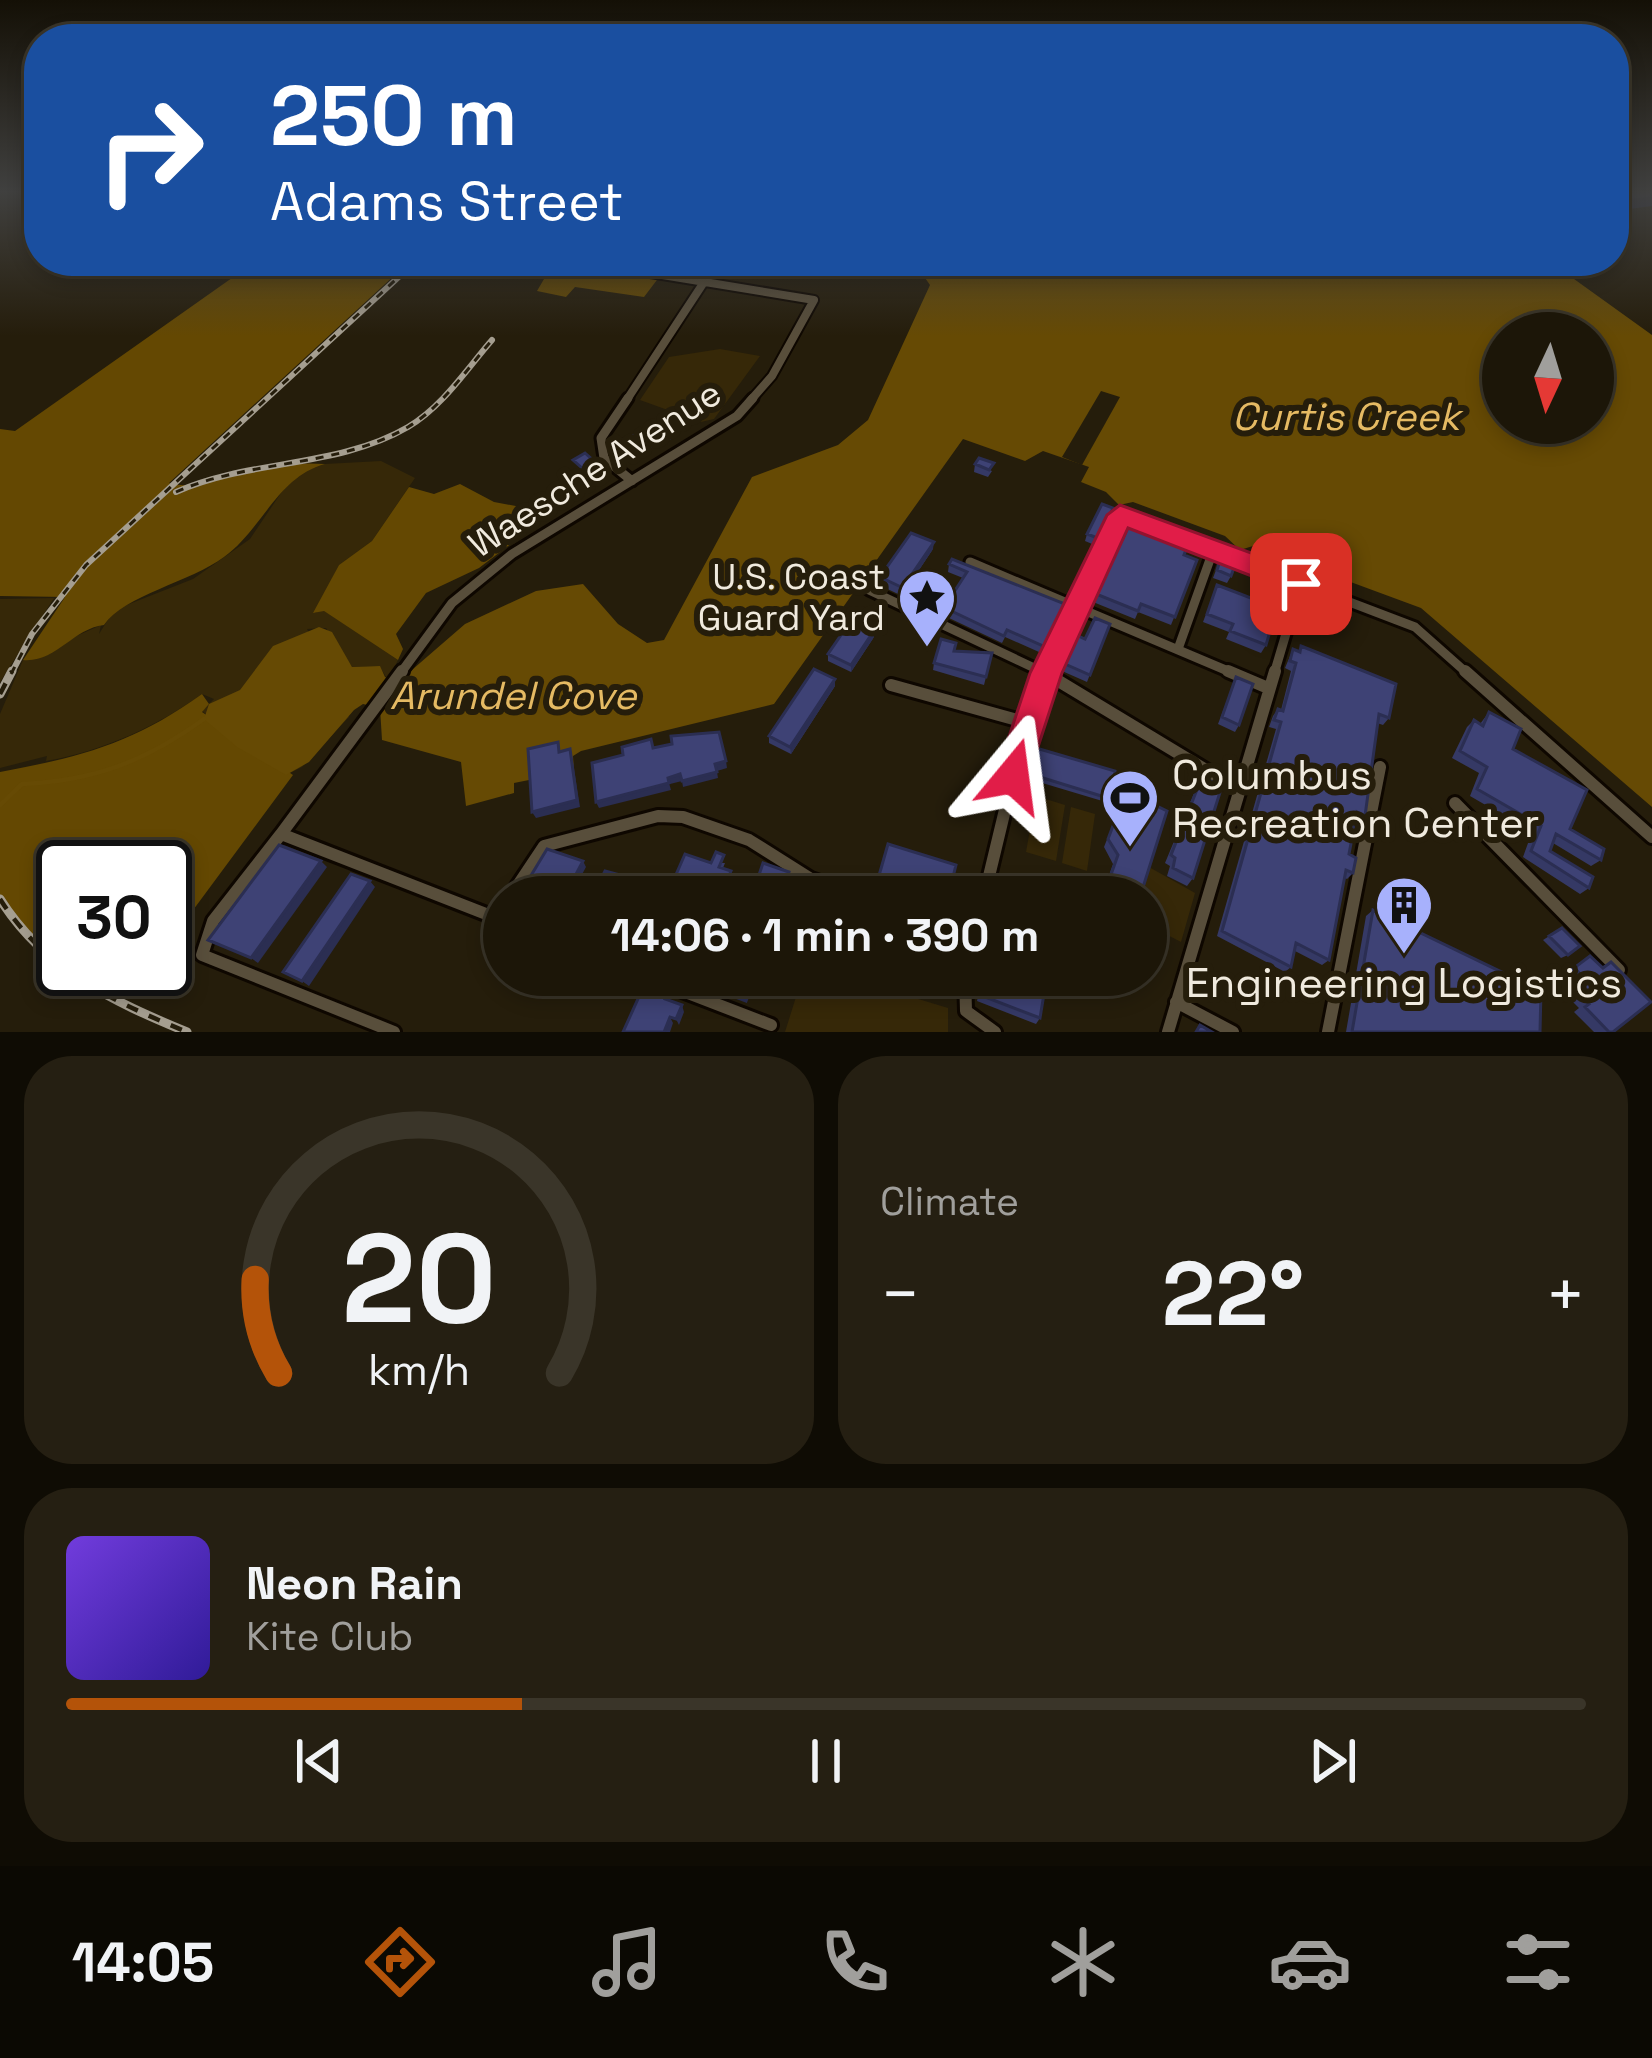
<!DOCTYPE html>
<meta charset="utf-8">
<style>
body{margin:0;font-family:"Space Grotesk",sans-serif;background:#251f12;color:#f1f3f6;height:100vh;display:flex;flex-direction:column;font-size:45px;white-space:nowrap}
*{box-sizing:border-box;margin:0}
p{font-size:39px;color:#a09f9c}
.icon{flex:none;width:66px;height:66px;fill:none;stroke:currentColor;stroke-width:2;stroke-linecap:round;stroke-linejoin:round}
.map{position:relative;height:1032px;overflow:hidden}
.side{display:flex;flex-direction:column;gap:24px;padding:24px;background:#0f0c04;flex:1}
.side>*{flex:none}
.guide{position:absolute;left:24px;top:24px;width:1605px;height:252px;border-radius:48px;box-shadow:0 6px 18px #0003,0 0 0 3px #3a3529;background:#1a4fa0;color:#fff;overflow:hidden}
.needle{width:78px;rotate:184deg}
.buttons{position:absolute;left:1482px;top:312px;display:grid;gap:24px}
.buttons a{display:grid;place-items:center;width:132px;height:132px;border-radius:50%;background:#1c1608;box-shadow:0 6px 18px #0003,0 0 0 3px #3a3529;font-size:60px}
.speed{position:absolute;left:36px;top:840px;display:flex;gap:24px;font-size:60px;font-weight:700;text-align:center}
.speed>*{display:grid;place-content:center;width:156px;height:156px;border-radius:50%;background:#1c1608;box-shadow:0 6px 18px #0003,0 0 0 3px #3a3529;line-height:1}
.speed .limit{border:6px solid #111;border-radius:18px;background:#fff;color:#111}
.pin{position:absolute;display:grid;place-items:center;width:102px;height:102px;color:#fff;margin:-51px;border-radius:24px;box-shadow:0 6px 18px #0006}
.me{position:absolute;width:132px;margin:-66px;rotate:16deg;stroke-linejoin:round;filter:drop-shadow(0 0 9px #0008)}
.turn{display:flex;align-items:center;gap:42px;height:252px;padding:0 48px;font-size:54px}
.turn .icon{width:156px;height:156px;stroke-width:2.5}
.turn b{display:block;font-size:84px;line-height:102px}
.big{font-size:90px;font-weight:700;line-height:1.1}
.side .tile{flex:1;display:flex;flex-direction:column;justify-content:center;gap:18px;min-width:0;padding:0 42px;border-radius:48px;background:#251f12}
.side .dial{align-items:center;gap:0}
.dial svg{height:312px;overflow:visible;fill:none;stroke:#3a3529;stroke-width:7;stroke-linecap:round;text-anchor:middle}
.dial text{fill:#f1f3f6;stroke:none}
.song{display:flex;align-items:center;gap:36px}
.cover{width:144px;height:144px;border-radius:18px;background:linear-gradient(135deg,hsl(260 70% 55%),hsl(250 70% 35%))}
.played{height:12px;border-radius:6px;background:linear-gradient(90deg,#b45309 30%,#3a3529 30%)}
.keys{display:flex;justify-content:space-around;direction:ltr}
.heat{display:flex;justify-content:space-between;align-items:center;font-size:66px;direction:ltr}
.side .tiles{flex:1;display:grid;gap:24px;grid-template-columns:1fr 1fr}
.tile:last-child{grid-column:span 2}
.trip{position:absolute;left:483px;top:876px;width:684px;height:120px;border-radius:60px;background:#1c1608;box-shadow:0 6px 18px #0003,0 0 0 3px #3a3529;font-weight:700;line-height:120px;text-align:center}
.tab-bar{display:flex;height:192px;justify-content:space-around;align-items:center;background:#0b0903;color:#a09f9c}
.tab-bar .icon{width:84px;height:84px}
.tab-bar .active{color:#b45309}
.tab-bar b{font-size:54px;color:#f1f3f6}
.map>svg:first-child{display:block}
.green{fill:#362808}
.forest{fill:#644802}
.water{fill:#664a04;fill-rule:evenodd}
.pier{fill:#251d0b}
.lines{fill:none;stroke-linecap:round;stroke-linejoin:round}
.stream{stroke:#664a04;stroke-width:4.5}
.street-far2-casing{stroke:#0e0700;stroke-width:12}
.street-far1-casing{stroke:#0e0700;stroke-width:15}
.street-casing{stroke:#0e0700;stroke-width:18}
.street-far2{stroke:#584e3b;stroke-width:8}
.street-far1{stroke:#584e3b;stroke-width:9}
.street{stroke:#584e3b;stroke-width:12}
.rail-far1-casing{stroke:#a59e90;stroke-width:6}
.rail-casing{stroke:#a59e90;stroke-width:9}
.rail-far1{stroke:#251d0b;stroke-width:3;stroke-dasharray:8;stroke-linecap:butt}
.rail{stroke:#251d0b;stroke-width:4.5;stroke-dasharray:12;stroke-linecap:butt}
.wall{fill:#353965}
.shaded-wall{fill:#2b2e52}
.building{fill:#3e4275;stroke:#2b2e52;stroke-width:3}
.route{fill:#e11d48;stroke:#92132f;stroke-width:3}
.labels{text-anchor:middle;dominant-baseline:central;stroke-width:12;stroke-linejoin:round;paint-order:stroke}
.street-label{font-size:36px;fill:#f0eade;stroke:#251d0b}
.poi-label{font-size:36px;fill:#f0eade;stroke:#251d0b;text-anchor:end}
.water-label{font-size:39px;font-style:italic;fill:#e5ba63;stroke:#251d0b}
.near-poi-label{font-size:42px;fill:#f0eade;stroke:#251d0b;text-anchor:start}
</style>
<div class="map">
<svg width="1652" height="1032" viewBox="0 0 1652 1032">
<rect width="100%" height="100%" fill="#251d0b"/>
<path class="green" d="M720,349L760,356L714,419L701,422L640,400L669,357Z
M381,461L415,478L372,541L339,565L315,613L323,610L398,660L388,680L379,666L352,667L326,628L307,629L349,717L302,767L286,775L202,711L214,699L202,694C159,725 104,751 46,761L47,756L0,768V714L23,660L101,625L99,634L114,610L193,579L250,539L287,484L302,472L325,464Z
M54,598L0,682V599Z
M1036,796L1065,805L1056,861L1026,852Z
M1071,807L1095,814L1087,871L1062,863Z
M1149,867L1195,893L1181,942L1146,924V897H1139Z
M811,975H839L948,1008V1032H785L801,981Z"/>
<path class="forest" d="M256,261H410L169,483C196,490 209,479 236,473C266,466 294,462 325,464C277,477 262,530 224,557C191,582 124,595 104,625C72,629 56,663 23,660L65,597L0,596V429L15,431Z
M551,267L660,276L644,297L575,287L566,297L537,291Z
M460,484L494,502L521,507L520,537L479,568L426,593L396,634L403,649L398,660L324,611L313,613L339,565L372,541L409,487L434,494Z
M202,694L209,704L202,712L293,775L165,948V867H63V969H150L137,986L109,999L45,958L0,899V772C81,757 134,743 202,694Z"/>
<path class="water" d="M954,261H1549L1652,335V807L1421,608L1253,546L1240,550L1225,536L1133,502L1119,505L1106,492L1081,482L1089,467L1043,451L1025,461L963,439L774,704L581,751L573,756L574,771L514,783V793L466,806L461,762L382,740L380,708L363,704L354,710L309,762L286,775L237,747L204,719L209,704L240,690L273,646L319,627L332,632L352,667L380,666L385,677L398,682L465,624L536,591L583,584L618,624L647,643L664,640L752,477L838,445L868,420L930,285L923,275L927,269H953ZM1503,333H1593V423H1503Z"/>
<path class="pier" d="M1101,391L1120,397L1082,465L1062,457Z"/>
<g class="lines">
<path class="stream" d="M0,805L22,784C94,781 146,761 204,719
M614,975L633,982"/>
<g class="street-far2-casing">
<path id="street-far2" d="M577,261L814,300L772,376L750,401
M626,401L706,279"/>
</g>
<g class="street-far1-casing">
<path id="street-far1" d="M628,398L601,438L604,458L632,481
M970,562L1235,674
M869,590L1047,674
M1178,649L1213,551
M400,674L452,603L512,554L737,416L753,398
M1050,674L1121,515L1415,627L1468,674
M1274,674L1301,583"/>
</g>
<g class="street-casing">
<path id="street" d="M402,671L281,834L504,921
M1042,671L1239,790
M1228,671L1268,688
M1465,671L1652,837
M891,685L1028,723
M1455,803L1619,970
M281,834L213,921L202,955L394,1032
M510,897L544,846L658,816L683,817L749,840L811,879L862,897
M984,897L1023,735L1052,671
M641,975L771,1025
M965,975L966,1011L995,1032
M1176,1002L1233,1032
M1168,1032L1275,671
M1328,1032L1380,767"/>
</g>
<use href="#street-far2" class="street-far2"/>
<use href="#street-far1" class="street-far1"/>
<use href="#street" class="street"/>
<g class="rail-far1-casing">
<path id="rail-far1" d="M176,492C250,459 338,468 408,427C443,406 466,370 492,340
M11,674L32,634L86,565L416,261"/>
</g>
<g class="rail-casing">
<path id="rail" d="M0,694L12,671
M0,899C45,970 112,1001 187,1032"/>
</g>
<use href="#rail-far1" class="rail-far1"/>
<use href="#rail" class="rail"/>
</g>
<path class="wall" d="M671,439L636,454L623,448L622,440Z
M975,464L992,471L988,477L974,472Z
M1113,508L1097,546L1085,541L1087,534Z
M933,549L915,576L954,592L963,578L948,572L949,564L1067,613L1048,656L1005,637L1002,643L879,585L880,577Z
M1222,554L1231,576L1227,583L1213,578Z
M1184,555L1197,560L1171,625L1138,612L1135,619L1093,602L1096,594Z
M1217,585L1266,645L1261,653L1226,639L1229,632L1203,622Z
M1110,624L1087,682L1062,671L1076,635L1085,639Z
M874,637L851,672L828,661V654Z
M1301,646L1389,718L1383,725L1377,723L1365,816L1358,822L1355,821L1349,854L1353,873L1347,879L1345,878L1329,960L1322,965L1295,951L1291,967L1285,972L1217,936L1276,729L1269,727L1273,716L1278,709L1281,710L1291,671L1285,668L1293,649L1298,651Z
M955,651L992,653L984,685L933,670L934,663Z
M1236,677L1239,725L1235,732L1218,724Z
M835,679V686L791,754L769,743V736Z
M1489,712L1570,829L1601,860L1591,866L1553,843L1550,851L1589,888L1580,894L1523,857L1532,832L1470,796L1479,773L1452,758L1467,727L1474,720L1480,724Z
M1036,748L1111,799L1109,803L1029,779Z
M1202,777L1193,878L1187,886L1167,876L1170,866L1165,863L1197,786Z
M1126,791L1140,897H1101L1113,864L1104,847Z
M711,863H725L723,868L731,871L733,879L686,888L677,885L675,877Z
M790,878L783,897H770L756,892L755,887Z
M878,879L948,897H910L877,887Z
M1373,910L1540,1032H1346L1366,916Z
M1562,928L1568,955L1561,958L1543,940Z
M1590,956L1601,967L1611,962L1613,1032H1594L1574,1012L1579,1008L1566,995L1578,986L1564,973Z
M983,975H1024L1035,991L1040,1018L1036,1024L977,1001Z"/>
<path class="shaded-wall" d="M1652,198V206L1614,211V202Z
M669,432L671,439L636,454L634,446Z
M594,461L596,467L584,473L582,468Z
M934,542L933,549L911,582L912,574Z
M875,629L874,637L851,672V665Z
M835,679V686L791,754L790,747Z
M570,749L572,756L580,807L536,818L532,812Z
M726,761L727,768L717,771L715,764Z
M717,772L718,778L683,787L682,781L670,784L668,778L680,774Z
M669,783L671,790L599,808L596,802Z
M321,861L327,867L258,963L251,958Z
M583,861L586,867L570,897H564Z
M731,871L733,879L725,897H720Z
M620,875L623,881L615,897H610Z
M370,881L375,887L309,986L302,981Z
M682,1005L684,1012L679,1025L676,1019Z
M670,1017L673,1023L670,1032H664Z"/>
<path class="building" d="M1614,192H1652V198L1614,202Z
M660,425L669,432L634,446L622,440Z
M585,453L594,461L582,468L573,460Z
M979,458L994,463L989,470L975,464Z
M1102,504L1113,508L1100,539L1087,534Z
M1131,521L1189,542L1184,555L1197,560L1175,617L1141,604L1138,611L1096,594Z
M911,533L934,542L912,574L954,592L967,572L949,564L952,559L1070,606L1050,649L1007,630L1004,636L880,577Z
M1222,554L1237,560L1231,576L1217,570Z
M1217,585L1277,608L1266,645L1230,631L1233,624L1207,614Z
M1095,618L1110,624L1090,675L1065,664L1076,635L1085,639Z
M852,619L875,629L851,665L828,654Z
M941,639L956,643L954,651L992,653L986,677L934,663Z
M1301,646L1396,684L1389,718L1379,714L1365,816L1357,812L1349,854L1356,858L1353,873L1346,870L1329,960L1296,943L1291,967L1222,931L1281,722L1274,720L1278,709L1283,711L1296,663L1290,661L1293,649L1300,652Z
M814,669L835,679L790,747L769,736Z
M1236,677L1253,684L1239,725L1222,717Z
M1489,712L1521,729L1513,749L1587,790L1570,829L1604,849L1601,860L1556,834L1550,851L1593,877L1589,888L1531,851L1541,826L1477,789L1487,767L1460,751L1474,720L1483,726Z
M719,732L726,761L715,764L717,772L682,781L680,774L668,778L669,783L596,802L592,763L623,755L622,747L651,739L653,748L672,744L671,736Z
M558,742L559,752L570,749L577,800L532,812L528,749Z
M1036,748L1115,771L1111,799L1030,774Z
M1202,777L1222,786L1193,878L1173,868L1175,858L1171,855Z
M1126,791L1167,811L1140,897H1103L1118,855L1108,839Z
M888,844L956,865L948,897H936L878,879Z
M279,845L321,861L251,958L208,940Z
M547,849L583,861L564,897H518Z
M716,852L724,855L719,867L731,871L720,897H682L689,882L675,877L685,854L711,863Z
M763,863L789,872L782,895L755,887Z
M605,871L620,875L610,897H592Z
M351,874L370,881L302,981L283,972Z
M1007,877L1060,896V897H1002Z
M1373,910L1541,991L1540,1032H1352Z
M1562,928L1580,946L1568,955L1549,936Z
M1590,956L1603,968L1611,962L1651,1002L1613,1032H1609L1585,1007L1589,1004L1576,990L1588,981L1574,968Z
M731,975H756L746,1001L725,993Z
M908,975H935L932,986L907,978Z
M985,975H1024V977L1037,982L1035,991L1044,994L1040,1018L980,995Z
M642,990L667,995L665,999L682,1005L676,1019L670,1017L664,1032H623Z
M1200,1025L1212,1032H1196Z"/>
<linearGradient id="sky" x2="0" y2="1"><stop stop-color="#141006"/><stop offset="0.57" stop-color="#40403f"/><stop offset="1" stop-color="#40403f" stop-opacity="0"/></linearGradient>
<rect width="1652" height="336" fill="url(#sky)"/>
<path class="route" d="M1120,505L1311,575L1315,584L1301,595L1128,528L1062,673L1025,787L1013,792L1001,787L996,776L1030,673L1107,515Z"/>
<defs>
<g id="sight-pin" transform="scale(3)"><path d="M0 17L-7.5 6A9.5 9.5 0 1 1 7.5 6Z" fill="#a7b1fc" stroke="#251d0b"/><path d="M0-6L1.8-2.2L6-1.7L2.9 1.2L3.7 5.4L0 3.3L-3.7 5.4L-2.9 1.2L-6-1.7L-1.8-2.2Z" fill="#111"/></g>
<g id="stadium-pin" transform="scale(3)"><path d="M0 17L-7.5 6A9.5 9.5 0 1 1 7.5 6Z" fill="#a7b1fc" stroke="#251d0b"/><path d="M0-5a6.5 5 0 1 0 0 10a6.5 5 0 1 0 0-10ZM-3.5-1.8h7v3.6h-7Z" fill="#111"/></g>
<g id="building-pin" transform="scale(3)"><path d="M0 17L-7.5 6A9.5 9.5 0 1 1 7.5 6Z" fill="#a7b1fc" stroke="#251d0b"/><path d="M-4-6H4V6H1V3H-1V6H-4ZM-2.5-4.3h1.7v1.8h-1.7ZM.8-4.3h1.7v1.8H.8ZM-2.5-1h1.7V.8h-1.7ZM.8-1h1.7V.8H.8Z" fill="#111"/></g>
</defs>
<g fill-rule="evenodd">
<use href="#sight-pin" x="927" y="598"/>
<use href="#stadium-pin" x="1130" y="798"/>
<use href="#building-pin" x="1404" y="905"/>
</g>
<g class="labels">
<g class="street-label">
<text transform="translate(595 469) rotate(-33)">Waesche Avenue</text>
</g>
<g class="poi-label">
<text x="885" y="577">U.S. Coast<tspan x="885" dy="41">Guard Yard</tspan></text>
</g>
<g class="water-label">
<text x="1346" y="416">Curtis Creek</text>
<text x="513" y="695">Arundel Cove</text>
</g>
<g class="near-poi-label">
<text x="1172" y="774">Columbus<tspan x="1172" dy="48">Recreation Center</tspan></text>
<text x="1404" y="982" text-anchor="middle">Engineering Logistics</text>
</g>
</g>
</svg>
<div class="buttons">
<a><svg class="needle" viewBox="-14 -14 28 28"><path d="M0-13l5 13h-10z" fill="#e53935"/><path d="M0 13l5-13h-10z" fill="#a09f9c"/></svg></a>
</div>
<div class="speed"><div class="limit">30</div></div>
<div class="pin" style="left:1301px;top:584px;background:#d93025"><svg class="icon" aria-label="arrive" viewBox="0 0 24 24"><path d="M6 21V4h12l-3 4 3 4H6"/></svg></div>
<svg class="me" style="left:1013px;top:776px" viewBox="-20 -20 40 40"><path d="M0-17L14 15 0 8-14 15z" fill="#e11d48" stroke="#fff" stroke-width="4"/></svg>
<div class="trip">14:06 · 1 min · 390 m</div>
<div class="guide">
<div class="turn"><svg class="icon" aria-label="right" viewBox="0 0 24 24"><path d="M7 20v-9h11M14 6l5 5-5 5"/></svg><div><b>250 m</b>Adams Street</div></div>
</div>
</div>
<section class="side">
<div class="tiles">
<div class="tile dial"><svg viewBox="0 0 100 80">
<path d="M14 69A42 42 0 1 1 86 69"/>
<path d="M14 69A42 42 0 0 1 8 45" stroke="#b45309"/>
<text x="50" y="56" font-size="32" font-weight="700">20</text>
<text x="50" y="72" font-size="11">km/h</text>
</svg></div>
<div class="tile"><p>Climate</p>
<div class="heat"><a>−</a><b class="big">22°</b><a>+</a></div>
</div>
<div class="tile">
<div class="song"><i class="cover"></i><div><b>Neon Rain</b><p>Kite Club</p></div></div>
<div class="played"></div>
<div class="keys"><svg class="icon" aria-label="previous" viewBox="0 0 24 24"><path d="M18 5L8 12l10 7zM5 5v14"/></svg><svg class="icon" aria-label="pause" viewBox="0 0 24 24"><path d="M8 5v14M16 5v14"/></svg><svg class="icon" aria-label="next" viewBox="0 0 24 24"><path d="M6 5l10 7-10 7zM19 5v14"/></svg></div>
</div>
</div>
</section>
<nav class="tab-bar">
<b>14:05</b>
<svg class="icon active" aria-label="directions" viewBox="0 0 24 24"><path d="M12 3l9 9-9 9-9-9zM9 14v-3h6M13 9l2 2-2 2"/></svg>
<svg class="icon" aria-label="music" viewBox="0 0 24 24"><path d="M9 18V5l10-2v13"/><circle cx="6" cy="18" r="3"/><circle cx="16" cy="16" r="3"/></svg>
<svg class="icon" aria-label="phone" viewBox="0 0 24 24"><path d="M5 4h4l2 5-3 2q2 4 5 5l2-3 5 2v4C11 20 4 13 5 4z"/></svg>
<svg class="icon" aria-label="climate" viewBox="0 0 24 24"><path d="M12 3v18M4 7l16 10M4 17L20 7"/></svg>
<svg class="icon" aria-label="car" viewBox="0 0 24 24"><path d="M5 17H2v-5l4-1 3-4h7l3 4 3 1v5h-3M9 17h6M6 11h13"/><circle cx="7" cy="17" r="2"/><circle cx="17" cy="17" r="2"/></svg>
<svg class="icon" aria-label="filters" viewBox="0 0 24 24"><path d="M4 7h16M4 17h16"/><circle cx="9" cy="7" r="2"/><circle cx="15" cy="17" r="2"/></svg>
</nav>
